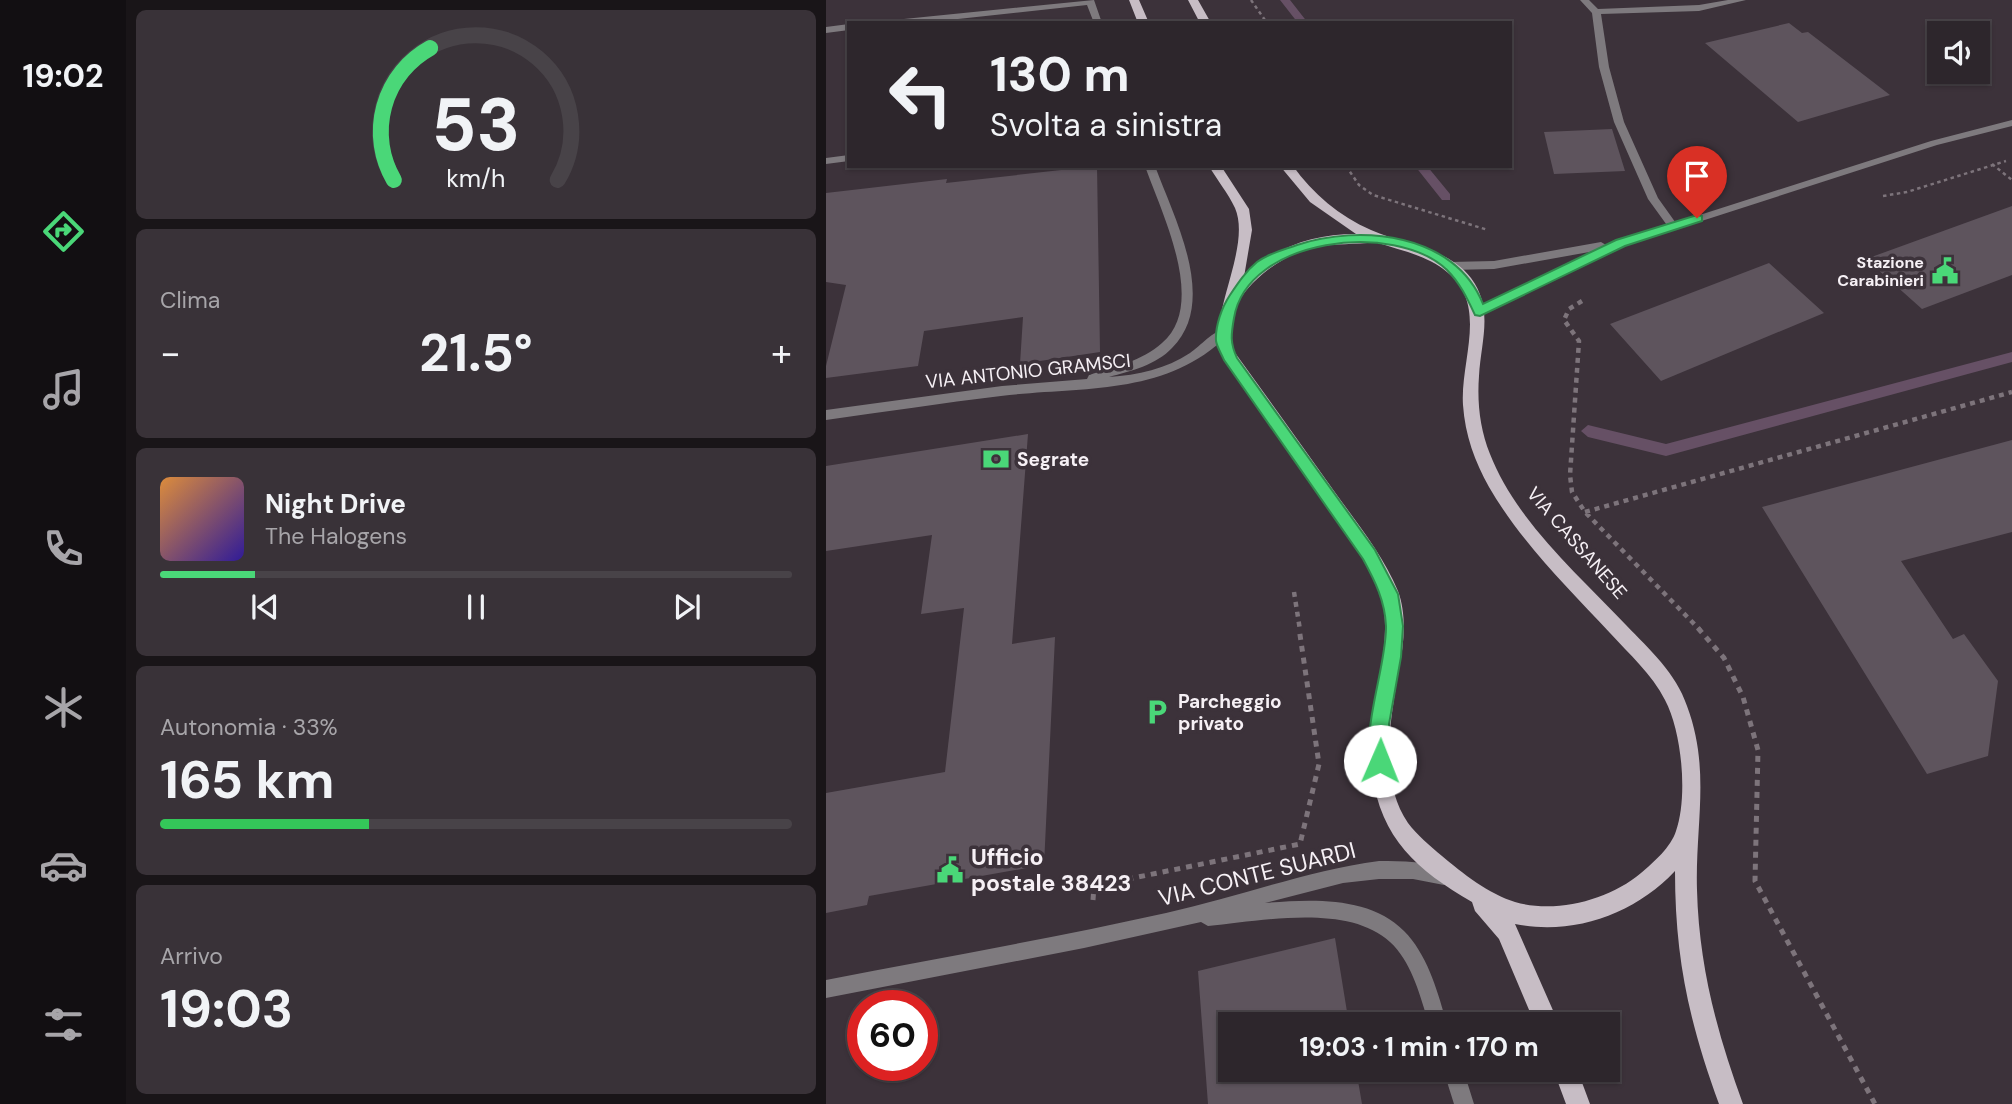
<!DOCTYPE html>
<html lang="it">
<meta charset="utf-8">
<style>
body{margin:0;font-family:"DM Sans",sans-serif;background:#393238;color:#f1f3f6;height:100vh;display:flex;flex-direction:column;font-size:26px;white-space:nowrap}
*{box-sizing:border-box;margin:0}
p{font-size:23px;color:#a7a5a9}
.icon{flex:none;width:38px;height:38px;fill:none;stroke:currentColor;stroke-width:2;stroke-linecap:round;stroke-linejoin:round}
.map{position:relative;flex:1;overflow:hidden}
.side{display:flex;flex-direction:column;gap:10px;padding:10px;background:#191518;width:700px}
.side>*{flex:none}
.banner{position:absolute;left:21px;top:21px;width:665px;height:147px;border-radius:0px;box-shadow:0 2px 5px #0004,0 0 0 2px #484348;background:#2d262c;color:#f1f3f6;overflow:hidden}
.controls{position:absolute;left:1101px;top:21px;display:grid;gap:14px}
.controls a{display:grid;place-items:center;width:63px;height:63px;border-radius:0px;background:#2d262c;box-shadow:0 2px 5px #0004,0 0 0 2px #484348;font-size:35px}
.speed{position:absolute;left:21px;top:990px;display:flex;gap:14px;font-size:35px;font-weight:700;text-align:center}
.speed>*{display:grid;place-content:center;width:91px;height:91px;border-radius:50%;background:#2d262c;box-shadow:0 2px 5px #0004,0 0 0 2px #484348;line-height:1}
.speed .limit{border:10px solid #d22;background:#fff;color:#111}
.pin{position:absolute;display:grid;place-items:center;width:60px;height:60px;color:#fff;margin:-72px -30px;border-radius:50% 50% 50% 0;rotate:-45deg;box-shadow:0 0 7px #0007}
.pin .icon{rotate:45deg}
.me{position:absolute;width:77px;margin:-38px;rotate:1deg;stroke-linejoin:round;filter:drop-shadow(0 0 5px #0008)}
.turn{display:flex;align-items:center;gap:24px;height:147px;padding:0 28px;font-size:32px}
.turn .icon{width:91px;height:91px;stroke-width:2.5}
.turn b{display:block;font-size:49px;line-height:60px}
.big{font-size:52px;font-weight:700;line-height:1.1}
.side .widget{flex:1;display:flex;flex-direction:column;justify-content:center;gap:10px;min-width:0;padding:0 24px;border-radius:10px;background:#393238}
.side .dial{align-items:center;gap:0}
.dial svg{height:182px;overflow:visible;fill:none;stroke:#484348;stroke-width:7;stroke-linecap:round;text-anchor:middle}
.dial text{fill:#f1f3f6;stroke:none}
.song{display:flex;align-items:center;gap:21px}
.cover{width:84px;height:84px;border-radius:10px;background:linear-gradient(135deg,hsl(30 70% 55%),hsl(250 70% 35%))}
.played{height:7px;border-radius:4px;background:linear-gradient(90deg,#4ad778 15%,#484348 15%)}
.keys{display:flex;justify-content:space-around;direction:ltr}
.heat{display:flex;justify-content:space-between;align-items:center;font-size:38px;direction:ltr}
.charge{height:10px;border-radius:5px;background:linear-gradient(90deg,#34c759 33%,#484348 0)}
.trip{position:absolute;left:392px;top:1012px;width:402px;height:70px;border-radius:0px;background:#2d262c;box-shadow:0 2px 5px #0004,0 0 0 2px #484348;font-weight:700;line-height:70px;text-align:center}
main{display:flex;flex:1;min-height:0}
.tab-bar{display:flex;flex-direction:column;width:126px;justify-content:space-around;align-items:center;background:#120f12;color:#a7a5a9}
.tab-bar .icon{width:49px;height:49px}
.tab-bar .on{color:#4ad778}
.tab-bar b{font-size:32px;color:#f1f3f6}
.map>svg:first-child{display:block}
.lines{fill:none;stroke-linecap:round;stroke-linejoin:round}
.stream{fill:#665065;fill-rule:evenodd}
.building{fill:#5e545d}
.path-far2{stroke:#7d747b;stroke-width:2.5;stroke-dasharray:3.5 3.5;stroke-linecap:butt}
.path-far1{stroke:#7d747b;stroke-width:4.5;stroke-dasharray:5 5;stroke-linecap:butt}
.path{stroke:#7d747b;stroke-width:5;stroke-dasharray:6 6;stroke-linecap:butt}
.minor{fill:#7e7a7e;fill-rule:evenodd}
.tertiary{fill:#7e7a7e;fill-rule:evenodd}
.primary{fill:#c7bdc5;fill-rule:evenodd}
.route{fill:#4ad778;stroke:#308c4e;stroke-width:2}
.labels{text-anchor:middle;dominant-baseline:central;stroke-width:7;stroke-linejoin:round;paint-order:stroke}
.far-poi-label{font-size:16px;font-weight:bold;fill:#f6f0f5;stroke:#3c323a;text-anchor:end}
.street-label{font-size:19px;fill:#f6f0f5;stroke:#3c323a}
.poi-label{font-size:19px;font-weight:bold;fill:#f6f0f5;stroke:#3c323a;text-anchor:start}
.near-poi-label{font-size:23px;font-weight:bold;fill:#f6f0f5;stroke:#3c323a;text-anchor:start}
.near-street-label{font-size:23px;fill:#f6f0f5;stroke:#3c323a}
</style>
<main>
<nav class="tab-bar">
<b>19:02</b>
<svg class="icon on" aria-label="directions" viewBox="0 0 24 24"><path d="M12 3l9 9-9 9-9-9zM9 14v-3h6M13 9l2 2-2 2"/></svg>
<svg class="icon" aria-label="music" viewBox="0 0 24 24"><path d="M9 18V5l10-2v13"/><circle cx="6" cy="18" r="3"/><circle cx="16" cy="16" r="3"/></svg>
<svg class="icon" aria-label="phone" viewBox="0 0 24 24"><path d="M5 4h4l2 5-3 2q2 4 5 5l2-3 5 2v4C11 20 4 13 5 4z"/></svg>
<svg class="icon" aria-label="climate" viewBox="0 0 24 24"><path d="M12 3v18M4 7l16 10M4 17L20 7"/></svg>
<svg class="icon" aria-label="car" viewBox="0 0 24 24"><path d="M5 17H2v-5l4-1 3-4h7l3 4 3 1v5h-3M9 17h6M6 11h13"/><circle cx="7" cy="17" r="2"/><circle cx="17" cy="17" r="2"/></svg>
<svg class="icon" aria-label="filters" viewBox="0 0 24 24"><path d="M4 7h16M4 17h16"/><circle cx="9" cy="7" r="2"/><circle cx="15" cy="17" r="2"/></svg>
</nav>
<section class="side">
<div class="widget dial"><svg viewBox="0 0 100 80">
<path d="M14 69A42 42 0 1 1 86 69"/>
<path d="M14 69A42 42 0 0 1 30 11" stroke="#4ad778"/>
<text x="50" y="56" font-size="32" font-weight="700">53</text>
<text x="50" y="72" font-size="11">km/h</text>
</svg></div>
<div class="widget"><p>Clima</p>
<div class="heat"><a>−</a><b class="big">21.5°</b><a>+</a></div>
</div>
<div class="widget">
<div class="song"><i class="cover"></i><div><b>Night Drive</b><p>The Halogens</p></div></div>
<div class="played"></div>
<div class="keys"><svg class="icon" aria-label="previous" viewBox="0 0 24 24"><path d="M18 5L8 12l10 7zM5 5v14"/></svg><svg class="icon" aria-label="pause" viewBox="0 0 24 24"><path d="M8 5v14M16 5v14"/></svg><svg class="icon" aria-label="next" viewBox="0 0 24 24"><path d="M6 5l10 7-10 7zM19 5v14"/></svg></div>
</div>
<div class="widget"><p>Autonomia · 33%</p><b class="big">165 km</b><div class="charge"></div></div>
<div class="widget"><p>Arrivo</p><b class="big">19:03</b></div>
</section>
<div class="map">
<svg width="1186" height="1104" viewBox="0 0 1186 1104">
<rect width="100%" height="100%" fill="#3c323a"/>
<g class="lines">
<path class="stream" d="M454,0H464L482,23H472Z
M589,166H601L624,194V200H616Z
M1186,352V362L840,456L762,437L755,431L762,425L840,444Z"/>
</g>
<path class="building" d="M963,23L976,33L982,32L1064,95L972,122L879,43Z
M786,129L799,171L728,174L718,132Z
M271,166L274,352L194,364L197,317L98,331L92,366L0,378V366L20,285L0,282V193L121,179L120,183Z
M1186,206V275L1096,309L1040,259Z
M943,263L998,313L835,381L784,324Z
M202,434L186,644L229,637L218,865L43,896L41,905L0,913V793L119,772L138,608L95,614L106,535L0,551V466Z
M1186,440V532L1075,561L1127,639L1138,634L1172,681L1162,756L1101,774L936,507Z
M509,938L523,1024H404V1069H530L536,1104H382L372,971Z"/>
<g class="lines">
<path class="path-far2" d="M425,0L441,23
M1166,164L1186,180
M520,166L533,185L547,195L662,230
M1057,196L1081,192L1180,161"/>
<path class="path-far1" d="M756,301L743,309L738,320L753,341L744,475L746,492L759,512L874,630
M759,512L1186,392
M468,592L474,630"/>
<path class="path" d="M872,628L898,658L917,697L932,750L929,881L1049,1104
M267,900L268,886L474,844L493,764L473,628"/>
<path class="minor" d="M268,0L276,23H268L261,5L95,23H64L68,20Z
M754,0H763L772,9L873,5L902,0H920L873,11L775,14L783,67L798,122L832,198L852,226L851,228H843L822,199L788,122L773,67L766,13Z
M23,24V30L0,33V27Z
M23,155V161L0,164V158Z
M319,166H329C348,218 393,301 346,348C330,365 305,371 283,377C312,375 340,369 364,353C375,346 389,328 401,330V336C338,397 256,386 175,396C116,403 58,412 0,420V410L176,386L261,379L263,375C288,367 316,361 336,343C382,304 335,212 319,166Z
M553,861C576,861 602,861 624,870L627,876L624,882L618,885L587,879H553L517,883L439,903C485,899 544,896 578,931C602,955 612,993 621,1024H603C594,996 586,962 564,942C522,903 435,921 382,926L375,922L258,948L0,998V980C113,958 228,938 340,913C412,897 480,871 553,861Z
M617,1069H637L648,1104H628Z"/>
<path class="tertiary" d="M1186,120V126L1111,145L798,246L654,315L650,314V308L769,251L668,269L624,270L618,266L624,262L668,261L775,242L780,245L1105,141Z"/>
<path class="primary" d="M303,0H313L323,23H312Z
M362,0H372L385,23H374Z
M383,166H395L423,209L426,230L418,277C449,247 487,234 530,234L484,202L454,166H467C487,194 513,216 545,230C578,245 621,247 645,278C668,309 655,341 653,376C651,403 654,429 664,454C690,521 752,574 800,625C824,650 850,673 861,706C885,770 869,825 871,890C873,966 891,1033 917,1104H893C863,1022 849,958 849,871C809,914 747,936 689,924L733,1024H709L673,939L649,911L646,902C591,870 555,839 546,773C543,756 542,737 545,720C552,679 565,639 556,598C553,585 543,571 537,559L393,351C386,307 425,246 409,208C402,193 391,180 383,166ZM549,242C573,250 601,255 621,272C663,305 634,360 637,405C639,435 649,462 663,487C695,542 741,587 784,633C803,654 826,674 839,700C856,732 862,797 850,831C845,847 828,862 815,873C783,900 730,914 689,902C663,894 636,873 616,856C604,846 591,835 582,823C552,779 565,717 573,669C578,644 581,615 572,591C557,555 531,523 508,491C475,444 441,397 407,350C405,336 404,315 412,302C428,276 459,254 489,247C509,243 529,245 549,242Z
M727,1069H751L764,1104H740Z"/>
</g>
<path class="route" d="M871,215L876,216V221L799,246L654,316L649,315C641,298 634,283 621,270C569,220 421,238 408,318C405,335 404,343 411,358L549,550L572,594L577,626L575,657L563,724V761L560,768L554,770L547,768C533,734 561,665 560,626C559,601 549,581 537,559L398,360C396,355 391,347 390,341C389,326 396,307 404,295C412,283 420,271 431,262C443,253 457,250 471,245C534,224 629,233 657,304L790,240Z"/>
<defs>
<g id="civic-bare" transform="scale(2.1)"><path d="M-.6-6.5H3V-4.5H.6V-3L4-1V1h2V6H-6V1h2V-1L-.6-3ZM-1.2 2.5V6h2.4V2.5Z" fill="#4ad778" stroke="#3c323a" stroke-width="2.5" paint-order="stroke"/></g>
<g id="bank-bare" transform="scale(2.1)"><path d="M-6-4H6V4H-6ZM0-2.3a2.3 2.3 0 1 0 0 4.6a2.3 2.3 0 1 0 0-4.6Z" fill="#4ad778" stroke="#3c323a" stroke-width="2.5" paint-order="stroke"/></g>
<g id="parking-bare" transform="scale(2.1)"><path d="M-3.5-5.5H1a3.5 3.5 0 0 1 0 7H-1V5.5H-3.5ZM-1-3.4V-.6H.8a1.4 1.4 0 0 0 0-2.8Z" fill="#4ad778" stroke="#3c323a" stroke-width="2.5" paint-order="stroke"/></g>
</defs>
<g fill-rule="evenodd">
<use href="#civic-bare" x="1119" y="271"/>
<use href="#bank-bare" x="170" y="459"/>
<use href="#parking-bare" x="331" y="712"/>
<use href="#civic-bare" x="124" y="870"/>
</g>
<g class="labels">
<g class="far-poi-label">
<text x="1098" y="262">Stazione<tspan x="1098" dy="18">Carabinieri</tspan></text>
</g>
<g class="street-label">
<text transform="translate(202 371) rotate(-6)">VIA ANTONIO GRAMSCI</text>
<text transform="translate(751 543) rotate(49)">VIA CASSANESE</text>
</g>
<g class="poi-label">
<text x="191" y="459">Segrate</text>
<text x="352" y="701">Parcheggio<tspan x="352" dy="22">privato</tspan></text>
</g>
<g class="near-poi-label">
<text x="145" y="857">Ufficio<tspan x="145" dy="26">postale 38423</tspan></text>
</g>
<g class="near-street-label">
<text transform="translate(431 874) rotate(-14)">VIA CONTE SUARDI</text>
</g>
</g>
</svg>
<div class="controls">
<a><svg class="icon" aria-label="sound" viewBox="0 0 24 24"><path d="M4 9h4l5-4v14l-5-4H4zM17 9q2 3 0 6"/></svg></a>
</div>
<div class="speed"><div class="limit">60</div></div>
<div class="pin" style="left:871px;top:218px;background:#d93025"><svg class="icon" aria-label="arrive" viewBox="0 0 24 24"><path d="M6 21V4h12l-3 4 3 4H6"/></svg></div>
<svg class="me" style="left:554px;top:761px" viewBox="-20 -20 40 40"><circle r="19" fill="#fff"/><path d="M0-13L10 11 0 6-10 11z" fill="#4ad778"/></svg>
<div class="trip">19:03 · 1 min · 170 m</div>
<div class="banner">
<div class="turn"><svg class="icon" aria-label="left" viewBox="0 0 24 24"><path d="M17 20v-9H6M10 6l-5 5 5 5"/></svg><div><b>130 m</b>Svolta a sinistra</div></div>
</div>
</div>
</main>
